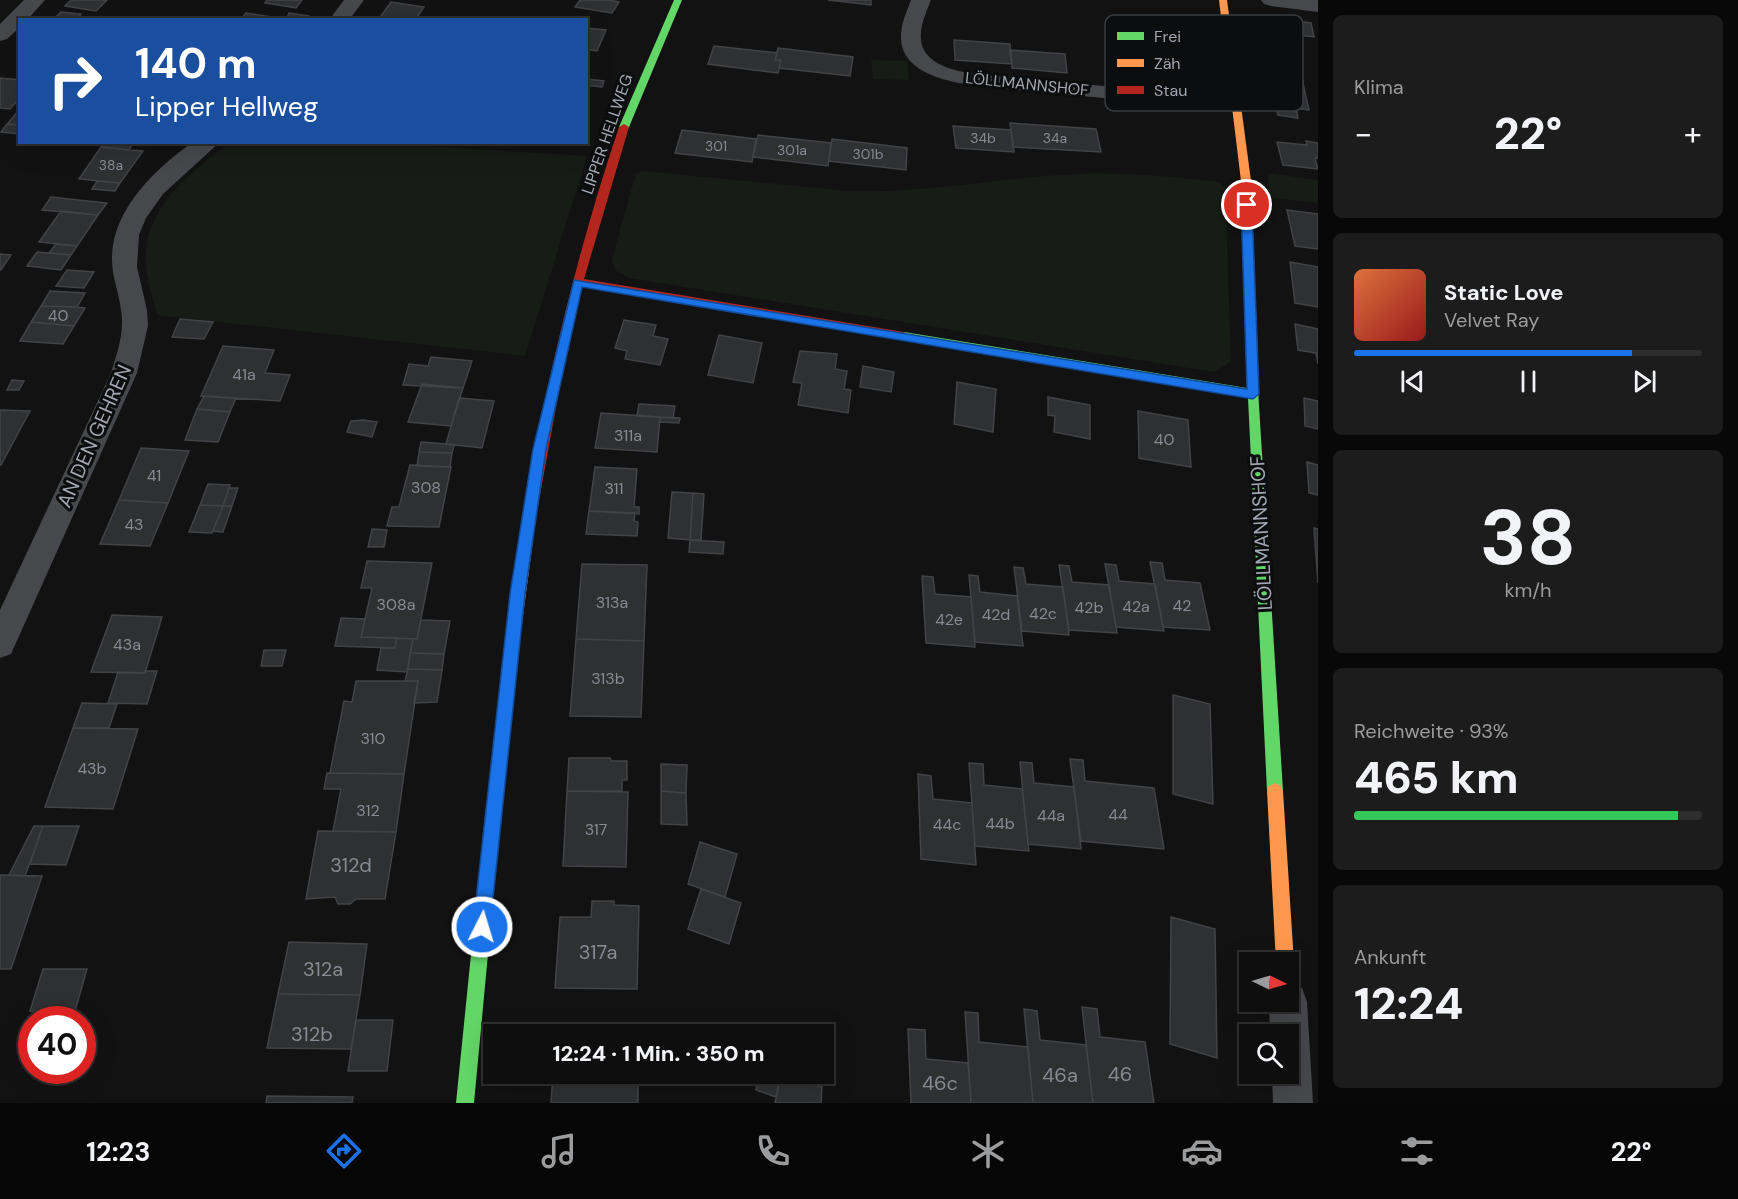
<!DOCTYPE html>
<html lang="de">
<meta charset="utf-8">
<style>
body{margin:0;font-family:"DM Sans",sans-serif;background:#1c1c1c;color:#f1f3f6;height:100vh;display:flex;flex-direction:column;font-size:22px;white-space:nowrap}
*{box-sizing:border-box;margin:0}
p{font-size:20px;color:#9b9c9e}
.icon{flex:none;width:33px;height:33px;fill:none;stroke:currentColor;stroke-width:2;stroke-linecap:round;stroke-linejoin:round}
.map{position:relative;flex:1;overflow:hidden}
.sheet{display:flex;flex-direction:column;gap:15px;padding:15px;background:#080808;width:420px}
.sheet>*{flex:none}
.top-card{position:absolute;left:18px;top:18px;width:570px;height:126px;border-radius:0px;box-shadow:0 6px 24px #0002,0 0 0 2px #2e2e2e;background:#1a4fa0;color:#fff;overflow:hidden}
.needle{width:39px;rotate:95deg}
.controls{position:absolute;left:1239px;top:952px;display:grid;gap:12px}
.controls a{display:grid;place-items:center;width:60px;height:60px;border-radius:0px;background:#0e0e0e;box-shadow:0 6px 24px #0002,0 0 0 2px #2e2e2e;font-size:30px}
.speed{position:absolute;left:18px;top:1006px;display:flex;gap:12px;font-size:30px;font-weight:700;text-align:center}
.speed>*{display:grid;place-content:center;width:78px;height:78px;border-radius:50%;background:#0e0e0e;box-shadow:0 6px 24px #0002,0 0 0 2px #2e2e2e;line-height:1}
.speed .limit{border:9px solid #d22;background:#fff;color:#111}
.pin{position:absolute;display:grid;place-items:center;width:51px;height:51px;color:#fff;margin:-26px;border:3px solid #fff;border-radius:50%;box-shadow:0 2px 6px #0007}
.me{position:absolute;width:66px;margin:-33px;rotate:5deg;stroke-linejoin:round;filter:drop-shadow(0 0 4px #0008)}
.turn{display:flex;align-items:center;gap:21px;height:126px;padding:0 18px;font-size:27px}
.turn .icon{width:78px;height:78px;stroke-width:2.5}
.turn b{display:block;font-size:42px;line-height:51px}
.big{font-size:45px;font-weight:800;line-height:1.1}
.sheet .tile{flex:1;display:flex;flex-direction:column;justify-content:center;gap:9px;min-width:0;padding:0 21px;border-radius:9px;background:#1c1c1c}
.sheet .dial{align-items:center;gap:0}
.dial b{font-size:78px;line-height:1}
.song{display:flex;align-items:center;gap:18px}
.cover{width:72px;height:72px;border-radius:9px;background:linear-gradient(135deg,hsl(20 70% 55%),hsl(0 70% 35%))}
.played{height:6px;border-radius:3px;background:linear-gradient(90deg,#1a73e8 80%,#2e2e2e 80%)}
.keys{display:flex;justify-content:space-around;direction:ltr}
.heat{display:flex;justify-content:space-between;align-items:center;font-size:33px;direction:ltr}
.charge{height:9px;border-radius:4px;background:linear-gradient(90deg,#34c759 93%,#2e2e2e 0)}
.trip{position:absolute;left:483px;top:1024px;width:351px;height:60px;border-radius:0px;background:#0e0e0e;box-shadow:0 6px 24px #0002,0 0 0 2px #2e2e2e;font-weight:800;line-height:60px;text-align:center}
.dock{display:flex;height:96px;justify-content:space-around;align-items:center;background:#060606;color:#9b9c9e}
.dock .icon{width:42px;height:42px}
.dock .current{color:#1a73e8}
.dock b{font-size:27px;color:#f1f3f6}
main{display:flex;flex:1;min-height:0}
.map>svg:first-child{display:block}
.green{fill:#171c17}
.building{fill:#2f3032;stroke:#414346;stroke-width:1.5}
.lines{fill:none;stroke-linecap:round;stroke-linejoin:round}
.street{fill:#46484b;fill-rule:evenodd}
.fast{fill:#63d668;fill-rule:evenodd}
.slow{fill:#ff974d;fill-rule:evenodd}
.jam{fill:#b3261e;fill-rule:evenodd}
.route{fill:#1a73e8;stroke:#114b97;stroke-width:1.5}
.labels{text-anchor:middle;dominant-baseline:central;stroke-width:6;stroke-linejoin:round;paint-order:stroke}
.far-number-label{font-size:14px;fill:#868b94}
.far-street-label{font-size:16px;fill:#a3a9b4;stroke:#0c0d0e}
.number-label{font-size:16px;fill:#868b94}
.street-label{font-size:20px;fill:#a3a9b4;stroke:#0c0d0e}
.near-number-label{font-size:20px;fill:#868b94}
.key{fill:#0c0d0e;stroke:#393c40;stroke-width:1.5}
.key-label{font-size:16px;fill:#a3a9b4}
</style>
<main>
<div class="map">
<svg width="1318" height="1103" viewBox="0 0 1318 1103">
<rect width="100%" height="100%" fill="#121212"/>
<path class="green" d="M871,60L907,61L909,80L873,79Z
M231,143H376L587,156L525,356L157,315C152,295 144,274 146,252C148,206 195,166 231,143Z
M643,171L849,191C920,193 988,180 1059,175C1112,171 1165,175 1218,182L1225,187L1231,362L1214,372L629,278L615,270L612,259L636,173Z
M1268,173L1318,180V203L1269,198Z"/>
<path class="building" d="M71,0H107L96,11L65,6Z
M267,0H302L296,8L265,3Z
M580,0H608L619,2L612,13L575,7Z
M828,0H871V5Z
M391,2L424,7L415,20H378Z
M61,12L81,14L76,20H53Z
M246,13L285,19L240,20Z
M289,13L309,16L306,20H286Z
M1258,16L1311,23L1314,37L1260,31Z
M586,28L606,30L597,51L586,49Z
M954,40L1010,44L1012,64L955,60Z
M714,46L777,53L775,60H781L778,73L708,64Z
M778,48L853,57L850,76L779,68L781,60H775Z
M1010,50L1065,54L1067,73L1012,68Z
M1269,64L1289,67L1291,76L1302,77L1305,93L1270,89L1267,72L1271,73Z
M0,78L20,80V98L10,109L0,108Z
M586,79L604,81L602,87L586,85Z
M1270,89L1305,93L1309,110L1296,108L1298,118L1278,115L1275,105L1272,104Z
M20,109V125L7,124Z
M1010,123L1096,129L1101,152L1013,147Z
M7,124L20,125V134L1,132Z
M953,126L1011,130L1014,152L956,148Z
M682,130L756,139L752,162L675,153Z
M758,135L831,143L828,166L753,157Z
M832,139L907,148L906,170L829,161Z
M1306,141L1318,143V158H1315L1318,169L1283,165L1277,142L1307,145Z
M105,142H133L129,150L101,147Z
M101,147L129,150L143,151L120,183L79,179Z
M97,181L120,183L115,191L92,189Z
M51,197L107,203L98,215L42,210Z
M1287,210L1318,214V249L1295,246Z
M61,211L98,215L77,246L39,242Z
M56,244L77,246L71,255L49,253Z
M37,252L49,253L71,255L61,270L27,266Z
M0,254L11,255L1,270H0Z
M1290,262L1318,267V307L1295,303Z
M67,270L94,272L84,288L56,286Z
M50,291L85,293L77,307L41,306Z
M41,306L77,307L85,308L74,326L31,322Z
M180,319L213,322L204,339L172,337Z
M624,320L656,325L653,336L668,339L660,365L625,359L627,351L615,348Z
M31,322L74,326L63,344L20,341Z
M1295,324L1318,329V364L1316,353L1298,350Z
M719,335L762,343L753,383L708,375Z
M223,346L274,350L265,373L290,375L280,401L201,396Z
M800,351L837,354L835,369L847,371L844,389L851,390L848,413L798,405L802,383L793,382Z
M431,357L472,361L463,388L403,385L409,364L428,366Z
M863,366L894,372L891,392L860,387Z
M12,380L24,381L19,390H7Z
M957,382L996,389L993,432L954,424Z
M422,384L463,388L451,426L408,422Z
M204,396L236,398L230,412L197,409Z
M1048,397L1090,405V439L1054,432L1055,416L1048,415Z
M459,398L494,401L482,448L446,444Z
M1304,398L1318,401V429L1305,426Z
M639,404L675,406L673,418L637,416Z
M197,409L230,412L218,442L185,440Z
M0,410L30,411L1,465H0Z
M1138,411L1188,420L1191,467L1139,458Z
M601,413L660,417L657,452L595,448Z
M660,417L680,418L679,423L660,422Z
M364,420L377,422L372,437L347,432L351,421Z
M421,442L446,444L454,445L452,453L419,452Z
M141,448L189,451L168,503L119,500Z
M419,452L452,453L450,467L417,466Z
M1307,462L1318,465V495L1309,493Z
M410,465L451,467L439,527L387,526L392,507H399Z
M595,467L637,469L634,507H639V514L589,511Z
M208,484L230,485L223,506L200,505Z
M229,488H238L232,506H223Z
M672,492L693,493L690,540L668,538Z
M693,493L704,494L701,540H690Z
M119,500L168,503L150,546L100,544Z
M200,505L223,506L212,533L189,532Z
M223,506H232L223,532L213,531Z
M589,511L635,513L634,521L638,522L637,536L586,534Z
M1314,528L1318,529V583Z
M372,529L387,530L384,547H368Z
M690,540L724,542L723,554L689,552Z
M367,561L432,563L417,639L361,637L372,588H361Z
M1150,562L1162,563L1165,580L1200,583L1210,630L1163,627Z
M582,564L647,565L644,641L576,639Z
M1105,564L1116,565L1119,581L1155,584L1164,631L1116,627Z
M1059,565L1069,566L1072,582L1109,585L1117,633L1069,630Z
M1014,567L1023,568L1026,584L1063,587L1069,635L1022,631Z
M969,575L978,576L980,592L1017,596L1023,646L975,642Z
M922,576L933,577L935,594L971,597L975,647L926,643Z
M112,615L162,617L145,673L91,672Z
M341,618L365,619L361,637L397,638L395,648L335,646Z
M421,620L450,621L444,654L410,653L413,639H417Z
M397,638L413,639L407,672L377,670L381,648H395Z
M576,639L644,641L641,717L570,716Z
M264,650H286L282,666H261Z
M410,653L444,654L442,670L408,669Z
M408,669L442,670L437,702L414,703L418,681H405Z
M145,671H157L147,704L108,703L118,672L145,673Z
M356,681H418L404,774L330,773L344,701L352,702Z
M1173,695L1210,704L1213,804L1173,794Z
M82,703L117,704L109,728H73Z
M73,728L138,729L113,809L45,807Z
M569,758H610L611,761H627V780H622V791H567Z
M1070,759L1083,760L1085,781L1154,788L1164,849L1081,841Z
M1020,762L1032,763L1034,783L1074,787L1081,849L1028,844Z
M969,763L983,764L984,785L1022,789L1029,851L975,846Z
M661,764L687,765L686,793L661,791Z
M327,773L404,774L396,832L333,831L341,789H324Z
M918,774L931,776L933,799L972,803L976,865L921,859Z
M567,791L628,792L626,867L563,866Z
M661,791L686,793L687,825L661,824Z
M34,826H43L25,876L9,875Z
M43,826H79L66,865L30,864Z
M318,831L396,832L385,899H356L350,904H338L335,897L306,899Z
M700,842L737,854L725,897L688,884Z
M0,875L42,876L11,969H0Z
M701,889L741,903L729,944L688,929Z
M592,901H614V905L639,906L637,989L555,988L560,917H591Z
M1171,917L1215,929L1217,1058L1170,1044Z
M289,942L367,944L360,995L278,994Z
M43,969H87L75,1011H30Z
M278,994L360,995L351,1049L267,1048Z
M1082,1007L1097,1009L1100,1037L1145,1042L1154,1103H1093Z
M1024,1009L1037,1011L1040,1040L1086,1045L1093,1103H1033Z
M965,1012L978,1013L979,1042L1028,1047L1033,1103H971Z
M356,1020H393L387,1071H348Z
M908,1029L925,1030L926,1059L968,1063L971,1103H911Z
M553,1074H638V1103H551Z
M716,1074H738L736,1083L716,1077Z
M759,1074H781L776,1097L756,1090Z
M781,1074L822,1087L821,1103H775Z
M267,1096L353,1097L352,1103H266Z"/>
<g class="lines">
<path class="street" d="M24,0H45L27,20H20V27L7,39L0,41V24Z
M344,0H364L349,20H329Z
M911,0H931C927,10 922,21 921,32C917,66 959,72 984,75L1236,98L1244,99L1247,104L1244,109L1236,110L984,87C955,83 900,76 901,36C901,23 907,11 911,0Z
M1261,0H1318V12L1271,6L1264,4Z
M193,142H220L163,194L146,218L139,235L137,267L147,310L148,326L137,373L11,654L0,658V610L111,373C117,353 125,332 121,310C119,293 112,277 112,260C111,210 156,168 193,142Z
M1288,983L1302,988L1307,1002L1313,1103H1273L1272,1074H1288V1035H1270L1269,1002H1288Z"/>
<path class="fast" d="M674,0H682L629,127L627,129H621L619,127Z
M904,332L1247,388L1246,360L1252,356L1256,357L1283,791L1281,796L1275,799L1269,796L1267,791L1248,398L904,340L898,336Z
M493,808L499,810L501,816L474,1103H456L485,816L487,810Z"/>
<path class="slow" d="M1219,0H1227L1251,181L1258,360L1252,364L1246,360L1241,181Z
M529,512L534,513L536,517L516,669L501,816L499,822L493,824L487,822L485,816L522,517L524,513Z
M1275,783L1281,786L1283,791L1294,963L1288,970V963H1276L1267,791L1269,786Z"/>
<path class="jam" d="M624,124L629,127L584,279L904,332L910,336L904,340L582,287L563,369L536,517L534,521H524L522,517C546,384 576,255 619,127Z"/>
</g>
<path class="route" d="M1247,202L1252,205L1259,394L1253,399L582,287L546,449L525,594L490,927L488,933L482,935L476,933L473,927L510,594L533,449L574,280L1247,389L1241,205Z"/>
<g class="labels">
<g class="far-number-label">
<text x="983" y="138">34b</text>
<text x="1055" y="138">34a</text>
<text x="716" y="146">301</text>
<text x="792" y="150">301a</text>
<text x="868" y="154">301b</text>
<text x="111" y="165">38a</text>
</g>
<g class="far-street-label">
<text transform="translate(1027 84) rotate(6)">LÖLLMANNSHOF</text>
<text transform="translate(607 134) rotate(-71)">LIPPER HELLWEG</text>
</g>
<g class="number-label">
<text x="58" y="315">40</text>
<text x="244" y="374">41a</text>
<text x="628" y="435">311a</text>
<text x="1164" y="439">40</text>
<text x="154" y="475">41</text>
<text x="426" y="487">308</text>
<text x="614" y="488">311</text>
<text x="134" y="524">43</text>
<text x="612" y="602">313a</text>
<text x="396" y="604">308a</text>
<text x="1182" y="605">42</text>
<text x="1136" y="606">42a</text>
<text x="1089" y="607">42b</text>
<text x="1043" y="613">42c</text>
<text x="996" y="614">42d</text>
<text x="949" y="619">42e</text>
<text x="127" y="644">43a</text>
<text x="608" y="678">313b</text>
<text x="373" y="738">310</text>
<text x="92" y="768">43b</text>
<text x="368" y="810">312</text>
<text x="1118" y="814">44</text>
<text x="1051" y="815">44a</text>
<text x="1000" y="823">44b</text>
<text x="947" y="824">44c</text>
<text x="596" y="829">317</text>
</g>
<g class="street-label">
<text transform="translate(94 436) rotate(-66)">AN DEN GEHREN</text>
<text transform="translate(1261 533) rotate(-93)">LÖLLMANNSHOF</text>
</g>
<g class="near-number-label">
<text x="351" y="865">312d</text>
<text x="598" y="952">317a</text>
<text x="323" y="969">312a</text>
<text x="312" y="1034">312b</text>
<text x="1120" y="1074">46</text>
<text x="1060" y="1075">46a</text>
<text x="940" y="1083">46c</text>
</g>
</g>
<rect x="1105" y="15" width="198" height="96" rx="9" class="key"/>
<rect x="1117" y="32" width="27" height="8" fill="#63d668"/>
<rect x="1117" y="59" width="27" height="8" fill="#ff974d"/>
<rect x="1117" y="86" width="27" height="8" fill="#b3261e"/>
<g class="key-label">
<text x="1154" y="42">Frei</text>
<text x="1154" y="69">Zäh</text>
<text x="1154" y="96">Stau</text>
</g>
</svg>
<div class="controls">
<a><svg class="needle" viewBox="-14 -14 28 28"><path d="M0-13l5 13h-10z" fill="#e53935"/><path d="M0 13l5-13h-10z" fill="#9b9c9e"/></svg></a>
<a><svg class="icon" aria-label="search" viewBox="0 0 24 24"><circle cx="10" cy="10" r="6"/><path d="M15 15l6 6"/></svg></a>
</div>
<div class="speed"><div class="limit">40</div></div>
<div class="pin" style="left:1247px;top:205px;background:#d93025"><svg class="icon" aria-label="arrive" viewBox="0 0 24 24"><path d="M6 21V4h12l-3 4 3 4H6"/></svg></div>
<svg class="me" style="left:482px;top:927px" viewBox="-20 -20 40 40"><circle r="17" fill="#1a73e8" stroke="#fff" stroke-width="3"/><path d="M0-11L8 9 0 5-8 9z" fill="#fff"/></svg>
<div class="trip">12:24 · 1 Min. · 350 m</div>
<div class="top-card">
<div class="turn"><svg class="icon" aria-label="right" viewBox="0 0 24 24"><path d="M7 20v-9h11M14 6l5 5-5 5"/></svg><div><b>140 m</b>Lipper Hellweg</div></div>
</div>
</div>
<section class="sheet">
<div class="tile"><p>Klima</p>
<div class="heat"><a>−</a><b class="big">22°</b><a>+</a></div>
</div>
<div class="tile">
<div class="song"><i class="cover"></i><div><b>Static Love</b><p>Velvet Ray</p></div></div>
<div class="played"></div>
<div class="keys"><svg class="icon" aria-label="previous" viewBox="0 0 24 24"><path d="M18 5L8 12l10 7zM5 5v14"/></svg><svg class="icon" aria-label="pause" viewBox="0 0 24 24"><path d="M8 5v14M16 5v14"/></svg><svg class="icon" aria-label="next" viewBox="0 0 24 24"><path d="M6 5l10 7-10 7zM19 5v14"/></svg></div>
</div>
<div class="tile dial"><b>38</b><p>km/h</p></div>
<div class="tile"><p>Reichweite · 93%</p><b class="big">465 km</b><div class="charge"></div></div>
<div class="tile"><p>Ankunft</p><b class="big">12:24</b></div>
</section>
</main>
<nav class="dock">
<b>12:23</b>
<svg class="icon current" aria-label="directions" viewBox="0 0 24 24"><path d="M12 3l9 9-9 9-9-9zM9 14v-3h6M13 9l2 2-2 2"/></svg>
<svg class="icon" aria-label="music" viewBox="0 0 24 24"><path d="M9 18V5l10-2v13"/><circle cx="6" cy="18" r="3"/><circle cx="16" cy="16" r="3"/></svg>
<svg class="icon" aria-label="phone" viewBox="0 0 24 24"><path d="M5 4h4l2 5-3 2q2 4 5 5l2-3 5 2v4C11 20 4 13 5 4z"/></svg>
<svg class="icon" aria-label="climate" viewBox="0 0 24 24"><path d="M12 3v18M4 7l16 10M4 17L20 7"/></svg>
<svg class="icon" aria-label="car" viewBox="0 0 24 24"><path d="M5 17H2v-5l4-1 3-4h7l3 4 3 1v5h-3M9 17h6M6 11h13"/><circle cx="7" cy="17" r="2"/><circle cx="17" cy="17" r="2"/></svg>
<svg class="icon" aria-label="filters" viewBox="0 0 24 24"><path d="M4 7h16M4 17h16"/><circle cx="9" cy="7" r="2"/><circle cx="15" cy="17" r="2"/></svg>
<b>22°</b>
</nav>
